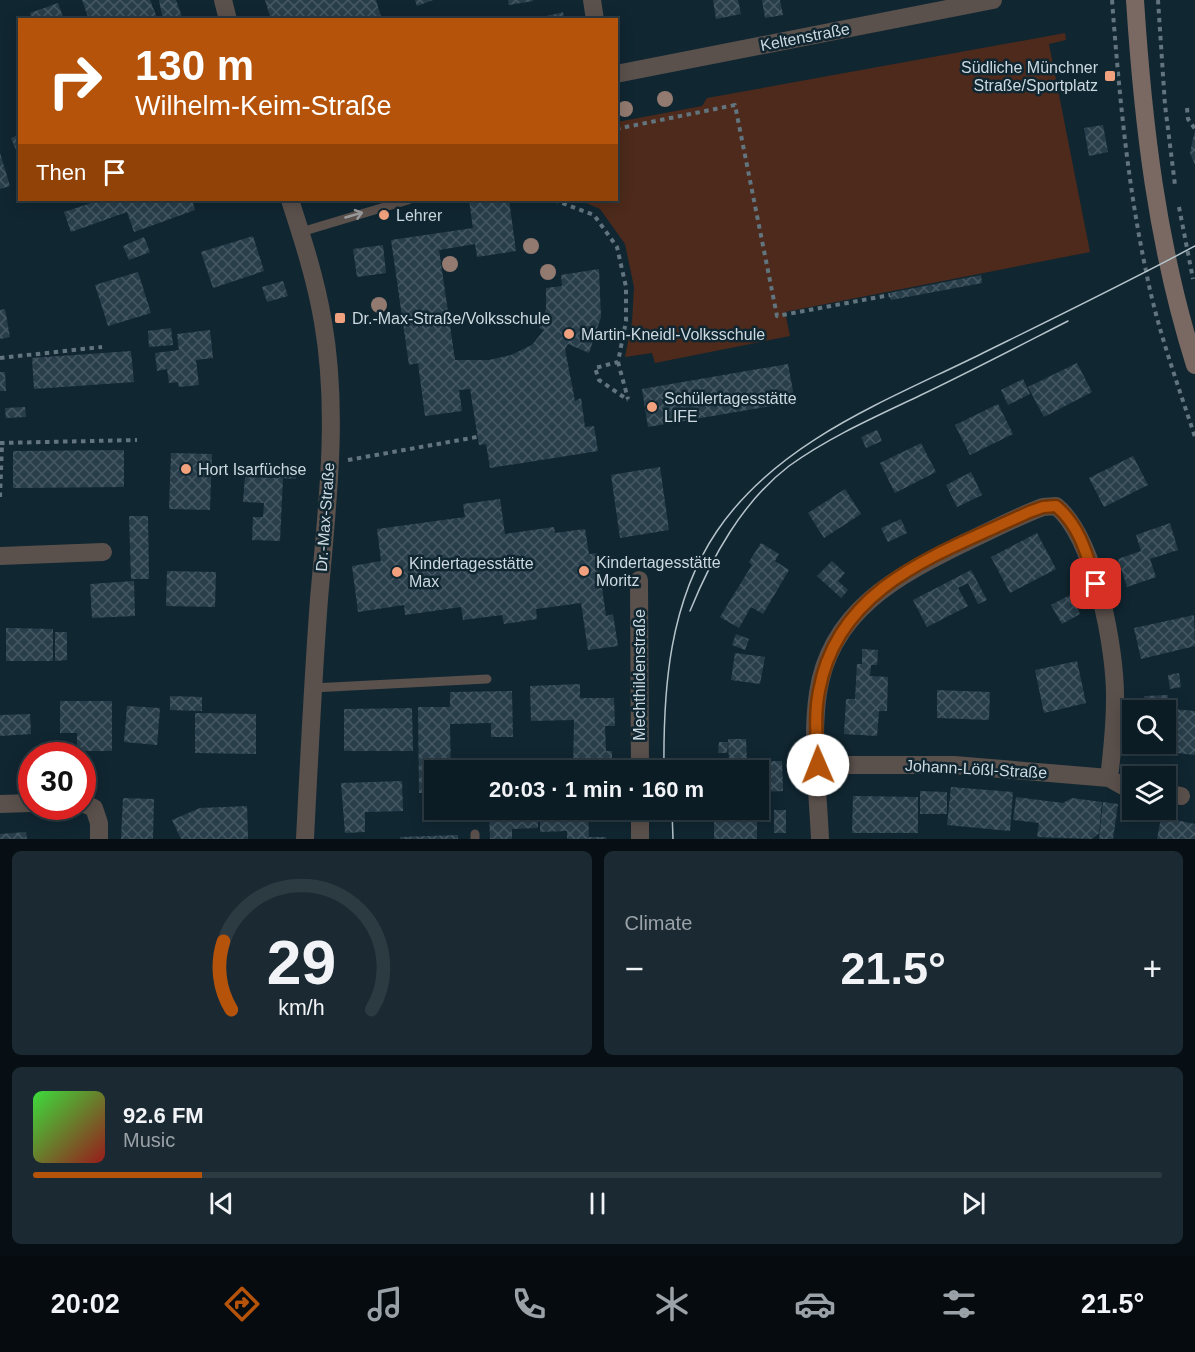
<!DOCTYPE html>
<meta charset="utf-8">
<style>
body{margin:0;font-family:Helvetica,sans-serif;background:#1a2932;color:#f1f3f6;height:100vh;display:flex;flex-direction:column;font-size:22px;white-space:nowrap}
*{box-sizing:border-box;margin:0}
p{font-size:20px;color:#9aa1a7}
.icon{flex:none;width:33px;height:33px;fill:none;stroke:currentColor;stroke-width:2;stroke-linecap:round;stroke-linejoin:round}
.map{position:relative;height:839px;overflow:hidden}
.drawer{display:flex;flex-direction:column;gap:12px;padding:12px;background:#070f14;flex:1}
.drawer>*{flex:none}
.hud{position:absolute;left:18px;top:18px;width:600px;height:183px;border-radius:0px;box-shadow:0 3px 15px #0003,0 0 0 2px #2c3a42;background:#b45309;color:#fff;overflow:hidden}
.fabs{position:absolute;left:1122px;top:700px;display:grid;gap:12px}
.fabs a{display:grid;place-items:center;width:54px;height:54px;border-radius:0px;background:#0c1c25;box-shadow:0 3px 15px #0003,0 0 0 2px #2c3a42;font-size:30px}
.speed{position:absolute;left:18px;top:742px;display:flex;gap:12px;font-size:30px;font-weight:700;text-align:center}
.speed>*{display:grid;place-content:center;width:78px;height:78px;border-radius:50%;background:#0c1c25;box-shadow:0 3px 15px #0003,0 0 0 2px #2c3a42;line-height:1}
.speed .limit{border:9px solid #d22;background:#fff;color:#111}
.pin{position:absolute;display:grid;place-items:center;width:51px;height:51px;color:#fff;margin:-26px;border-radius:12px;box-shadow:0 3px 9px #0006}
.me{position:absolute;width:66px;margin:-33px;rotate:359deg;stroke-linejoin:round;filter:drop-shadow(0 0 4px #0008)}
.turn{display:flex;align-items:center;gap:21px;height:126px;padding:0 18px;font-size:27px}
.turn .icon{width:78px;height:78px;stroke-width:2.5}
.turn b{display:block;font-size:42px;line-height:51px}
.then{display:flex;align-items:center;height:57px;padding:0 18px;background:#0003;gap:12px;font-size:22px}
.big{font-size:45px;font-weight:700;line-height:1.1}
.drawer .widget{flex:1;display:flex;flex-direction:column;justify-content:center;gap:9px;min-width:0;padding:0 21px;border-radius:9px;background:#1a2932}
.drawer .dial{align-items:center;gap:0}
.dial svg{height:156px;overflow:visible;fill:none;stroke:#2c3a42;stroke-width:7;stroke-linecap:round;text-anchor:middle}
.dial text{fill:#f1f3f6;stroke:none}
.song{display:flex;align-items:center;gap:18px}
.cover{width:72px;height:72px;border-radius:9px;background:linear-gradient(135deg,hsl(120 70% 55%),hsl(0 70% 35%))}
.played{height:6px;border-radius:3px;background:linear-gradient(90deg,#b45309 15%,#2c3a42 15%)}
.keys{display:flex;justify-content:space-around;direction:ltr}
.heat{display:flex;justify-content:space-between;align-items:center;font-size:33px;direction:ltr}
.drawer .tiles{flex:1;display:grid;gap:12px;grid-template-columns:1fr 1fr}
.widget:last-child{grid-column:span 2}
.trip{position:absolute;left:424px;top:760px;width:345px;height:60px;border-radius:0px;background:#0c1c25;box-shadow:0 3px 15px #0003,0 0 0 2px #2c3a42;font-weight:700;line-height:60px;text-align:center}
.dock{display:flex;height:96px;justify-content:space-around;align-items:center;background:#050b0f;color:#9aa1a7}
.dock .icon{width:42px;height:42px}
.dock .on{color:#b45309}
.dock b{font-size:27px;color:#f1f3f6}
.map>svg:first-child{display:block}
.grass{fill:#4d2a1b}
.building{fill:url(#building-cross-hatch)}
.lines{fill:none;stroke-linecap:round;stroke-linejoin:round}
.path{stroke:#62747d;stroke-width:4;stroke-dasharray:4.5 4.5;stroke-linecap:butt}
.lane{stroke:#5a504c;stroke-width:9}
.street{stroke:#5a504c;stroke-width:18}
.secondary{stroke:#796962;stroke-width:18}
.tram{stroke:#b5c3ca;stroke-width:1.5}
.tree{fill:#937a70}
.oneway{stroke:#999b9d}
.route-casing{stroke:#753606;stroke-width:15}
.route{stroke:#b45309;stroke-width:10}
.poi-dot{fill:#f1a17d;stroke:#102631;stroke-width:2}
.labels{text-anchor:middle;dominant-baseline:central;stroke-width:5;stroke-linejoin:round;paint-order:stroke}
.street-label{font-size:16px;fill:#ccd9e0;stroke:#102631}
.poi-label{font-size:16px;fill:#ccd9e0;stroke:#102631;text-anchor:start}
</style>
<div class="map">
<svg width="1195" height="839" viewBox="0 0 1195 839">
<defs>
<pattern id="building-cross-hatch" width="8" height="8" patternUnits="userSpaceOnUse" patternTransform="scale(1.5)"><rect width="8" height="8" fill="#283e4a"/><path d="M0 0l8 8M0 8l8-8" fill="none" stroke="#465964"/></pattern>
</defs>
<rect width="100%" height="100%" fill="#102631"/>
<path class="grass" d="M1065,33L1066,40L1049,44L1090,252L785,312L790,336L655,363L652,353L625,357L632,322L634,287L625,244L600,209L579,200H616L617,122L702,106L707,98Z"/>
<path class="building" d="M82,0H150L158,20H89Z
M159,0H176L183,20H163Z
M265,0H376L382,20H271Z
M415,0H433L417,6Z
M508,0H533V1L509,5Z
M713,0H738L741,14L716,19Z
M762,0H780L783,15L765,18Z
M58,3L64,20H32L30,13Z
M563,12L565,20H535V19Z
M1103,125L1108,152L1089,156L1084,128Z
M1195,130V165L1190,153Z
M19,135V157L11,138Z
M0,153L10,186L0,189Z
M100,200H192L195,210L134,232L127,212L71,232L64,212Z
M469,200H509L516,251L477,257L475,244L439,250L455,360H489L511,355L532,345L544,330L539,328L546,309V288L562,286L561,275L599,269L601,317L589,353L568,344L565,349L575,401L581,398L585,427L594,426L598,451L490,468L486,444L479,445L470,389L459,390L462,411L425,416L418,363L409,365L391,240L473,228Z
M253,236L264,271L213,288L201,252Z
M144,237L150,252L129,260L123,246Z
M383,245L386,273L357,277L353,249Z
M138,272L151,313L108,326L95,285Z
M981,275L982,283L891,300L889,293Z
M283,281L288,296L267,302L262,287Z
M5,309L10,337L0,339V310Z
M171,328L173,345L149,347L148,331Z
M210,330L213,358L196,360L199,385L179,387L178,382L169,383L167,369L157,371L155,353L179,350L177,334Z
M131,351L134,382L34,389L32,358Z
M1077,363L1092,392L1044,417L1028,387Z
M788,364L795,402L648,427L642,389Z
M0,372H5L6,391H0Z
M1023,379L1030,394L1008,405L1001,390Z
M998,404L1013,434L970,455L955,425Z
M25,407L26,417L6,418L5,408Z
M877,430L882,441L866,448L861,437Z
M921,443L936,472L895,493L880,463Z
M124,450V487L13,488V451Z
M171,453L212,454L210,510L169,509Z
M1133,456L1148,485L1104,507L1089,478Z
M279,464H297L296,479L283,478L280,541L252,540L253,517H263L264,503L243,502L245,477L279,478Z
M660,467L669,530L620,538L611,475Z
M971,472L982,495L957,507L946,485Z
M845,489L861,514L824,538L808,513Z
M500,499L505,534L554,527L555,533L585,529L589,554L597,553L606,616L613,614L618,646L588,650L581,603L536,609L537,619L504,624L502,615L463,620L461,607L405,615L404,605L358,612L352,566L381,561L377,529L465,517L463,504Z
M129,516H148L149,579H131Z
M901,519L907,533L888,542L881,528Z
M1170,523L1178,550L1150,559L1156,577L1127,587L1118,559L1141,551L1136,535Z
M1037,533L1056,569L1010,593L991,557Z
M761,543L779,554L775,561L789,570L763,614L751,607L739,628L720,617L752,565L749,562Z
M832,561L845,573L838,581L848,590L841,598L817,576Z
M971,570L987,600L978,604L968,583L958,588L968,606L927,627L913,600Z
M167,571L216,572L215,607L166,606Z
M134,581L135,616L92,618L90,584Z
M1070,595L1080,614L1062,624L1051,605Z
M1194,615L1195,646L1141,659L1134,628Z
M6,628L53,629V661H6Z
M55,632H67V660L55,661Z
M736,634L749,639L745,650L732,645Z
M862,649L878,650L877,665H871L870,676L888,677L887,711H879L877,736L844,734L846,699H855L857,664H862Z
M735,653L765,657L760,684L731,680Z
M1077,661L1086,703L1044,713L1035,670Z
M1179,673L1181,687L1170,689L1168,675Z
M580,684V698H614L615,726H605L606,751H612V768L606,767V771H573L574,720L531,721L530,686Z
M937,690L990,692L989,720L937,718Z
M512,691L513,737H491V723L450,724L451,771H435V793H419L418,707H450V692Z
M1168,695V704L1145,705L1144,696Z
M170,696L202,697V711L170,710Z
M60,701H112V751H77V733H60Z
M127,706L160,708L157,745L124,742Z
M412,708L413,751H344V709Z
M1163,708L1195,711V755L1159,751L1160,744H1166Z
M195,713L256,714V754L195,753Z
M30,714L31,734L0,736V715Z
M728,739H746L747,762L782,761L783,791L759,792V771H725V763H729Z
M719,742H728L727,753H718Z
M402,781L403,811L365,812V832L345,833L341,783Z
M951,787L1013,792L1010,831L947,825Z
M920,791L947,792V814H920Z
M853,796L918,797V833H852Z
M1016,797L1063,803L1072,798L1102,802L1099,833L1092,839L1037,837L1039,823L1013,820Z
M123,798L154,799L153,839H121Z
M1103,802L1118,804L1113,839H1099Z
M247,806L248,839H181L172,820L200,808Z
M489,810H538V828L512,829V839H490Z
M588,810L589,837H606V839H567V831L540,832V811Z
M774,810H786V833H774Z
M1161,817L1195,824V839H1157Z
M736,818H757V839H714V819Z
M26,832L27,839H0V834Z
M458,835V839H400V837Z"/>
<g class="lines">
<path class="path" d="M1112,0C1119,91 1127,181 1146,271C1157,328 1177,382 1195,437
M1158,0L1165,105L1175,185
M1187,108L1188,119L1195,129
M616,129L735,105L777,316L890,295
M554,200L594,215L617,247L626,287V321L618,362L595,368L599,380L628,400
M1179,207L1193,279
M0,358L102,347
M618,362L628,399
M0,443L137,440
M348,460L477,437
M0,497L2,444
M471,810V822"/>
<path class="lane" d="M301,232L408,200
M312,688L487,679
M429,804H435
M475,839V834"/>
<path class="street" d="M223,0L228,20
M592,0L595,20
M616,74L993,0
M290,200C303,240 316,280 323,322C339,413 327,508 319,599C313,679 309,759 305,839
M0,556L103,552
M639,580L640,771
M818,765H954L1109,778L1123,786L1132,788
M1166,793L1181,796
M82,803L94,808L99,823V839
M0,804L32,803
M640,810V839
M820,839C818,792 811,740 818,693C830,611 897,576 964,543C990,531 1016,517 1043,507L1056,506C1095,538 1116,650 1115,700C1115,726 1112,753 1109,778"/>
<path class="secondary" d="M1135,0C1143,124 1157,245 1195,365"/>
<path class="tram" d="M690,611C712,557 742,502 789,466C829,437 877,416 921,395C971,371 1019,346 1068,321
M664,771C663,689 669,602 717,531C778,441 886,401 981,354C1052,319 1124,284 1195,246
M672,810L673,839"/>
</g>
<g class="tree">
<circle cx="665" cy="99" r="8"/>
<circle cx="625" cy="109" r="8"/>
<circle cx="531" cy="246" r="8"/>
<circle cx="450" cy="264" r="8"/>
<circle cx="548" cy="272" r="8"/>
<circle cx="379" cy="305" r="8"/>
</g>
<defs><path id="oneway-shaft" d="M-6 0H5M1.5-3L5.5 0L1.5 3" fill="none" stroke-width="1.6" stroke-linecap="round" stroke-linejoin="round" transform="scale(1.5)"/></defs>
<use class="oneway" href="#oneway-shaft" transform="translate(354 215) rotate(-16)"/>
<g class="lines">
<g class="route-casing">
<path id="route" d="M818,765C817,741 814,715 819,691C838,584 942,553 1029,512L1043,507L1056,506C1080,526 1087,555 1096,584"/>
</g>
<use href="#route" class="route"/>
</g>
<g class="poi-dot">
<rect x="1104" y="70" width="12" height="12" rx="3"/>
<circle cx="384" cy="215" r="6"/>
<rect x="334" y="312" width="12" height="12" rx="3"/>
<circle cx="569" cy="334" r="6"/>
<circle cx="652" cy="407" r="6"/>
<circle cx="186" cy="469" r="6"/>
<circle cx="584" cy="571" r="6"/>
<circle cx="397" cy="572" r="6"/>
</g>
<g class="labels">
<g class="street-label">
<text transform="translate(805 37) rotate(-11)">Keltenstraße</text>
<text transform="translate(325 517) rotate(-86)">Dr.-Max-Straße</text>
<text transform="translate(639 675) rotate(-90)">Mechthildenstraße</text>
<text transform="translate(976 769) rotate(3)">Johann-Lößl-Straße</text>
</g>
<g class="poi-label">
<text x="1098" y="67" text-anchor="end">Südliche Münchner<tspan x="1098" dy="18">Straße/Sportplatz</tspan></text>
<text x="396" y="215">Lehrer</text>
<text x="352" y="318">Dr.-Max-Straße/Volksschule</text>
<text x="581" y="334">Martin-Kneidl-Volksschule</text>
<text x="664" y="398">Schülertagesstätte<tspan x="664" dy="18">LIFE</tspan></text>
<text x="198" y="469">Hort Isarfüchse</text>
<text x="596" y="562">Kindertagesstätte<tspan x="596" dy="18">Moritz</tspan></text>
<text x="409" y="563">Kindertagesstätte<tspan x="409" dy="18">Max</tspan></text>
</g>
</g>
</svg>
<div class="fabs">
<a><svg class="icon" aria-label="search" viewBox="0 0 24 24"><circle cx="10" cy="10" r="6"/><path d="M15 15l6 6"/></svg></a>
<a><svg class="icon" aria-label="layers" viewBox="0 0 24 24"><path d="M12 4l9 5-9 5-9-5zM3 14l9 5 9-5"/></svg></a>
</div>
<div class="speed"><div class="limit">30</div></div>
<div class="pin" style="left:1096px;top:584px;background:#d93025"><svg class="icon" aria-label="arrive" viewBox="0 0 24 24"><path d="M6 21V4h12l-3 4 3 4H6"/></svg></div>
<svg class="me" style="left:818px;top:765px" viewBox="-20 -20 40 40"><circle r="19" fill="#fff"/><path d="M0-13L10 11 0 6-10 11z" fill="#b45309"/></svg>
<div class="trip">20:03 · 1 min · 160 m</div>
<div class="hud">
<div class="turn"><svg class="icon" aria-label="right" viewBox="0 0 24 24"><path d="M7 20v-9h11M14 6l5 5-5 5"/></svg><div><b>130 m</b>Wilhelm-Keim-Straße</div></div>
<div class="then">Then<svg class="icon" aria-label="arrive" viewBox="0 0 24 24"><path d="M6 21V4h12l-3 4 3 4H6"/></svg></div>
</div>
</div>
<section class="drawer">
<div class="tiles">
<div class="widget dial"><svg viewBox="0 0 100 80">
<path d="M14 69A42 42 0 1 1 86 69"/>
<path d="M14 69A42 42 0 0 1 10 34" stroke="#b45309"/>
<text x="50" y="56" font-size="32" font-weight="700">29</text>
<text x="50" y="72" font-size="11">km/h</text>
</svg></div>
<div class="widget"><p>Climate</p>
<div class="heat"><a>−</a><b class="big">21.5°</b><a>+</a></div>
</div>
<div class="widget">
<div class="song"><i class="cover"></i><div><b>92.6 FM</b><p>Music</p></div></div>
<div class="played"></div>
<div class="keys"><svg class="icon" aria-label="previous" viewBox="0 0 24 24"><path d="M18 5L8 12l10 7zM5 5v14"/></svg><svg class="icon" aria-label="pause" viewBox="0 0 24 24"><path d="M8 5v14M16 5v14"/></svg><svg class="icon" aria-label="next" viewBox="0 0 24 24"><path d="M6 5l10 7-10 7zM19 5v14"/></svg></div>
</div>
</div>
</section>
<nav class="dock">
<b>20:02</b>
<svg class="icon on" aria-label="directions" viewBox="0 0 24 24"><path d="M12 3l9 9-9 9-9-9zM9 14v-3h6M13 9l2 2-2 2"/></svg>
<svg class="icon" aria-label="music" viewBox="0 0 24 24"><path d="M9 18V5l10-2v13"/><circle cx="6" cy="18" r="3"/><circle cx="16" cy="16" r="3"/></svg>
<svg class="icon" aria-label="phone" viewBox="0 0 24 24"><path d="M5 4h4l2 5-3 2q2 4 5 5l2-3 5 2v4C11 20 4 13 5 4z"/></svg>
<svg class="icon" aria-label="climate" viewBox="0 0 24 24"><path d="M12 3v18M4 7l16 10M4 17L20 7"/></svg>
<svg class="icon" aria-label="car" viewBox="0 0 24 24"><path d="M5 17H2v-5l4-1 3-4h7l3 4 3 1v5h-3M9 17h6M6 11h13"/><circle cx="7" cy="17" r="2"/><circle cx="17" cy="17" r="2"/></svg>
<svg class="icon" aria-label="filters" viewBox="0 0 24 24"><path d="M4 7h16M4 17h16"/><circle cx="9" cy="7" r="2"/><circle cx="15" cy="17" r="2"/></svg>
<b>21.5°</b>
</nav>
